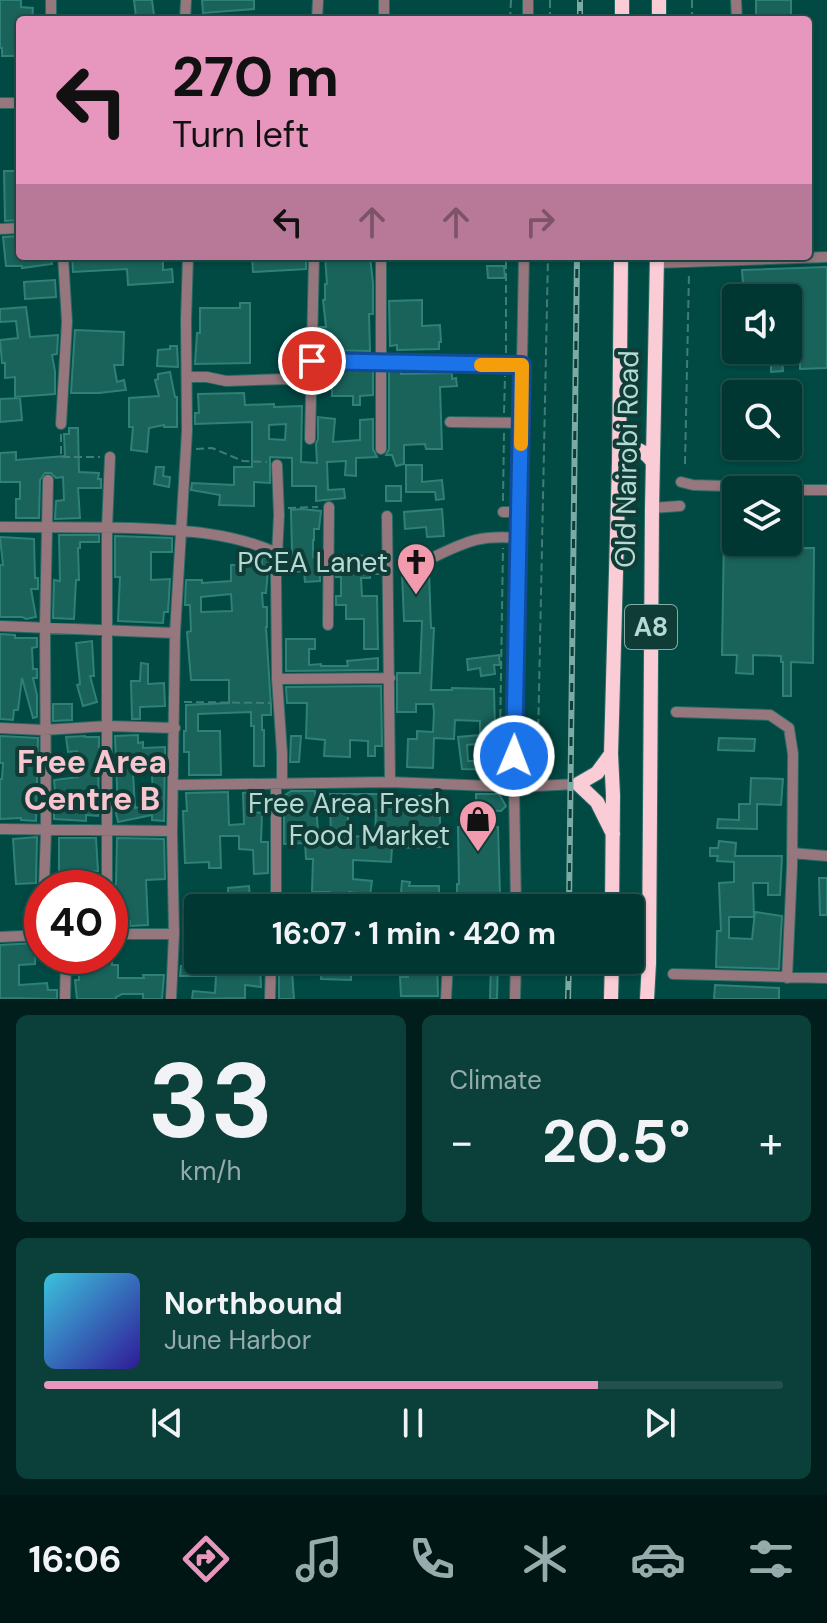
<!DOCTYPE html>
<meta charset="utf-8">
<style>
body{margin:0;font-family:"DM Sans",sans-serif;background:#0b3f3a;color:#f1f3f6;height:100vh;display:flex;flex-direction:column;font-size:30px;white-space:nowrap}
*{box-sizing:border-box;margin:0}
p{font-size:26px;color:#96acac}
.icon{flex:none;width:44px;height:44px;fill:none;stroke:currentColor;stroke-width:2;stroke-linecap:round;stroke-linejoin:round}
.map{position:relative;height:999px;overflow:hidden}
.sheet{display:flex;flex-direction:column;gap:16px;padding:16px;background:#011e1c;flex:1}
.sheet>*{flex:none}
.guide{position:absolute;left:16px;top:16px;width:796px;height:244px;border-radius:8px;box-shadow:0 2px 6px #0004,0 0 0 2px #23514d;background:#e797bd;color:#111;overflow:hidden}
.controls{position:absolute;left:722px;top:284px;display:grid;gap:16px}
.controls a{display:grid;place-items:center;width:80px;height:80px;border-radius:8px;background:#013732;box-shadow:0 2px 6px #0004,0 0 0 2px #23514d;font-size:40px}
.speed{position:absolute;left:24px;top:870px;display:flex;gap:16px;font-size:40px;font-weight:700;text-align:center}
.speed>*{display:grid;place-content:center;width:104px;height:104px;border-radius:50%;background:#013732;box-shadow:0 2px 6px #0004,0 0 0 2px #23514d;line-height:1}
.speed .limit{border:12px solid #d22;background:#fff;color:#111}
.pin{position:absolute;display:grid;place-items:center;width:68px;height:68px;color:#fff;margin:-34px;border:4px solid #fff;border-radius:50%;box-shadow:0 2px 8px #0007}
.me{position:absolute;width:88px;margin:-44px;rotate:1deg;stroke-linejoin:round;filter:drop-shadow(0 0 6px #0008)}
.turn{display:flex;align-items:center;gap:28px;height:168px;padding:0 24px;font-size:36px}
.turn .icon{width:104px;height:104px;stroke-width:2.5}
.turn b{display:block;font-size:56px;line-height:68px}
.lanes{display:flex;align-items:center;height:76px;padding:0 24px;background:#0003;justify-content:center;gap:40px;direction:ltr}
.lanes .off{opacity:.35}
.big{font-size:60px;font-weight:700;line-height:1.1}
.sheet .card{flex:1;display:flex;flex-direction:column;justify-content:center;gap:12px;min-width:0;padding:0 28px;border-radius:12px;background:#0b3f3a}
.sheet .dial{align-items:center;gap:0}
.dial b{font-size:104px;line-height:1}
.song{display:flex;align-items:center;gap:24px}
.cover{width:96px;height:96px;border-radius:12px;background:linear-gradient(135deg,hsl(190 70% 55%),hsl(250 70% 35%))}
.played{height:8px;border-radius:4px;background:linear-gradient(90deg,#e797bd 75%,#23514d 75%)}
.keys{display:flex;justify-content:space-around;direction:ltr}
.heat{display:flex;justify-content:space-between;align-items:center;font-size:44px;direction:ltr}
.sheet .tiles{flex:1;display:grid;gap:16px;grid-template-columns:1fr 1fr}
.card:last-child{grid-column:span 2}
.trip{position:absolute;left:184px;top:894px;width:460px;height:80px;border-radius:8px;background:#013732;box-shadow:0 2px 6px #0004,0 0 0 2px #23514d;font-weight:700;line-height:80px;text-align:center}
.tabs{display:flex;height:128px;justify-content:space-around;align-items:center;background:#001614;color:#96acac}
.tabs .icon{width:56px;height:56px}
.tabs .selected{color:#e797bd}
.tabs b{font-size:36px;color:#f1f3f6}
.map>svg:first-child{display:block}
.building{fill:#19635b;stroke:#2f8178;stroke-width:2;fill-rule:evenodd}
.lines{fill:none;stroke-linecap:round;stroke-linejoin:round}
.minor-casing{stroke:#296963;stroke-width:12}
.highway-casing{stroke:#296963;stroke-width:16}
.path{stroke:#417d77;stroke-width:2;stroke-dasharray:8 4;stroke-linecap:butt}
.minor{stroke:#96777d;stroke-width:10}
.highway{stroke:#faccd5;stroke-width:14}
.rail-casing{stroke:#7aaba5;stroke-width:6}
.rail{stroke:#103c37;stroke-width:3;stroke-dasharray:9;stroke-linecap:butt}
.route-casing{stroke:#114b97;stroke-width:20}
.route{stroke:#1a73e8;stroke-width:14}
.slow{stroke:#f59e0b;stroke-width:14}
.labels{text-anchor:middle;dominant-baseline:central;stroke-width:8;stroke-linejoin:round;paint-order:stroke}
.shield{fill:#103c37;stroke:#84aba5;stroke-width:2}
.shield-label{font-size:26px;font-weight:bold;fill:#b5dad4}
.street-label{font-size:28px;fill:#b5dad4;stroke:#103c37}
.poi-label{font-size:28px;fill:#b5dad4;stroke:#103c37;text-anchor:end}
.quarter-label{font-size:32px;font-weight:bold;fill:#f9c6d0;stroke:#103c37}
</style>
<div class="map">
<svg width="827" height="999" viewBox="0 0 827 999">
<rect width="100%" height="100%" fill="#014943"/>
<path class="building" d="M0,0H21V7L33,8L32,20H20V56H2V48H0Z
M134,0H152L154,15L136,17Z
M202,0H254V9L203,13Z
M756,0H791V20H756Z
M4,171H20V220L5,221Z
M20,236V256H51L52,264L22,268V266H6L3,237Z
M72,256H163V270L172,269L173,282L128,285L127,269L73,272Z
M252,256H306V269L253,272Z
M325,256H370L373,283V314H369L370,351L320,350V327H326L323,300H325V284H327Z
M487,266H504L505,278H488Z
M827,267V368L800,369V361H782L783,371L771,372V362L746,363V350H788V298H744L742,270Z
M55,280L56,297L25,299L24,282Z
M422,300V326L440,325L441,342H439V349L397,350V345L390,346L389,301Z
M240,303H250V363L195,364L197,333H200V308H240Z
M26,307L30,337L58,335L57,354L52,355L55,371V394L15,397V377L5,378V363H2L0,340L18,338L16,321L0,322V309Z
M75,330L124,332L123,365H114L117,382L124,380L126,390L99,393H71Z
M170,346H177L178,367L157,366L158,350L170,349Z
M320,369L373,370V395L360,396V405H353V396H332V378H319Z
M389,370L401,371V374L452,373V379L456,378L457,386L440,387L442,449H426L425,444L404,445V464L396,466L392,455H386L389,449Z
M170,372L175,397H177V427H164V425L149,428L147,452L131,450L133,427H129V398L159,396L155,380L158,379V374Z
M244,393L245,405L274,404V407L302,406L301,462L317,463L316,444L318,439V417L335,419L333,442L360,440V420L373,419V449L377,457L356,458V476L345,475L346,461L327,462L328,490L344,489L345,498L316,501V486H292V458L270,457V483L254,482V506L219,505L220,495L191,490L192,483L234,485V467H252V422L195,424V413H199L198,394ZM286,424L285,440L269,439V425Z
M20,398L22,420L0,422V399Z
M69,428H78L79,472L99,473L98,479H101V488H78L80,518L55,519L56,501L64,500L63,477L56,478L51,473H45L40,480L39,518H16V499H20V482H0V453L16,452V460L65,456L64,434H69Z
M406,465H422V482L442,480L444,499L436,500L435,492H406Z
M156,467H164L163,476L170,477L169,487L154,484Z
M386,486H401V501H386Z
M301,509L321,511L319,529H314V540H313V557L320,556V581L305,582L304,571L295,572L292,554L291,510Z
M442,509L444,536L427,537L426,527L405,529L404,512Z
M59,535H99V542H80V548H78L79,580H76L74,619L53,618L54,580L60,581Z
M724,535H736V542H788V536L803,535V548H814L813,663L791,662V696H783V662H781V656L753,655V674L736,673L737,655H722Z
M115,536L172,538V552H151V580L170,579L168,612H164L163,623L118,621L120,577H115Z
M0,537L34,539L35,578H38V589H31L36,617L26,619L22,617H0V565H3Z
M337,555L370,556V561H380V574H370V578H361L362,596H377L378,649H364V619H346V605H336V596H341V577H336Z
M262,558H269L266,593H262L263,607H267V627H266L271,706V715H262V730H264V766H254V726H251V712L198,714V731H220L221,775H189V752H184V731H186V705L229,703V680H191L187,632L191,631L190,605H185L186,580H202V583L231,581V565L262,564ZM231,594L232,611L201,612V597Z
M402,572H429L431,628H434L431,690H452V688L494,689L496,770L462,769L458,737L480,735V721L455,720L454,739L434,738L433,768L407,767L408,739H417V731L433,732L434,712L433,704H416V712H397V673H420L422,621H404ZM486,743L487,761H468L467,745Z
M0,634L15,635V638H37V647L32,648L33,669H37V678H33L37,695V717L33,718L22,678L18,710H14L13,720L0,719Z
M286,639H315V649H309V665L321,664V666H348L347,661L378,658V670L286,671Z
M92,641L94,676H90L97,702L83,706L77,685L80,684L76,643Z
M499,655L500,665H494L495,674L481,676L480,668L468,670L467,659Z
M141,663L148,664V684L164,683L165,706L140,707V719H132L131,681H140Z
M381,686L382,746H375V756H368V741L350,740V757L324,756L325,740L306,738L307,703H287L286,687Z
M53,704H72V720L53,721Z
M138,735V743L143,742V748L165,747L164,821L152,820V815L118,822L116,813L118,812L115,736ZM152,772L153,803L135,808L133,773Z
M0,736L38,738L36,821L21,820V818L0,819V779H2L3,763H0Z
M85,736V737H99L98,816L86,815V821L54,819V803H56L54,780L78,777L77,751L68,752L66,737Z
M291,736H301L299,762H290Z
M719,738L755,739L754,751L718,750Z
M751,778L783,779L781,805L757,804V829L717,828L718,819L739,820V804H750Z
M291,791H315L319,845L331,844L330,794H394V797L439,795L441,847L392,848L391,862L353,860V879L372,881L370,895L349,892V896H330V892H312L313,859H306L305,843L284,844V796ZM348,810H376L375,837L348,836Z
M228,792L229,825L244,824L243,793L252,792V812L262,813L261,842H268V873L254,874L253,850L239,849V836H220L221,868H209V862L185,863L183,811H187L186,793Z
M476,794H499L506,806L501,811L476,810Z
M458,827H498L500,895L506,894V899L481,898L480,893L457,894V884H459Z
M37,837L36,883L16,884L13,839Z
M59,838H96L98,871L59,872Z
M117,838L164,839L165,879L146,880L148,925L130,926V921L114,922L113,893L116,883Z
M719,841L736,843L735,856H782L780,895H768V883H753L754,917H729V938L752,939L755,912L782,916L779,969L716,967L717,931H721L719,883L734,882V862L717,861L718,856H710V848H718Z
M819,878H827V915H820Z
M402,881L410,882L409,886H439V898L417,897V895L401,893Z
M249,886L251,908H228V888Z
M36,943L35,964L19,965V985L47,983L48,990H57V999L0,998V945Z
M88,956H112V965H118V978H144L143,975H164L162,999H143V994H122L116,997V999H77L75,980H79V964H88Z
M197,960H221L222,966L260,964L261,987L245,985V998L192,999L193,991L215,993L216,976H180L181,966H197Z
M313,960H321V971H292L294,999H279V962H313Z
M409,960H437L438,996H401L400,977H408V970H410Z
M491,960H498L497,999H490Z
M322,965L351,966V980L321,979Z
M715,985L779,988V999H714Z"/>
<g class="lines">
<g class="minor-casing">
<path id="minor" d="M736,0L737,20
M51,20V0
M185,20L186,0
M317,20L318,0
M384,20V0
M528,20V0
M0,103H20
M0,229L20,228
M657,263L827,257
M312,361L522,365
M187,377H207L226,381L287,379L312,381
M450,422L522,423
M61,424L67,322L63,256
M310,439L314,256
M381,449V256
M277,465L279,515L276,576L277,679L282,753V783
M681,482L693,485L727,486L758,490H827
M652,508L680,506
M503,512H520
M387,516L390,782
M0,527C44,527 87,527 131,528C180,530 231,532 277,553
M436,556C469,540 482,535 519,538
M328,625L329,507
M0,626L175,633
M277,679L390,678
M676,712L770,715L789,728L793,754L792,867L787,978
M0,728L44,730L108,726L175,728
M174,785L390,782L514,787L578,784
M0,829L172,831
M792,853L827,856
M44,888L46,831L45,626L48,480
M107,888V528L110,457
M276,903V784
M263,908L264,903H276L516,907
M516,908L514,787L524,256
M110,934H174
M0,937L42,935
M673,974L827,978
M65,999L66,956
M171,999L174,934L172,831L175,633L187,431L186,320L188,256
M270,999L271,960
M446,999L448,960
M515,999L516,960"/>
</g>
<g class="highway-casing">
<path id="highway" d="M622,20V0
M659,20V0
M619,462C632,447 639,445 652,461
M611,754L597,773L578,784L597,802L613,834
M612,908L613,795L611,754L619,462L621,256
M611,999L612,960
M647,999L649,963L652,508L657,256"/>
</g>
<path class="path" d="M510,20L511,0
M550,20V0
M692,20V0
M506,353V256
M504,413L505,376
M61,434V457H100
M196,449L212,448L243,461L267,462
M685,464L689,273
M503,501L504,432
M288,508L318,507
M184,702L270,703
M535,775L538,740L548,256
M498,777L500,737L503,548"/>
<use href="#minor" class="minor"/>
<use href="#highway" class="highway"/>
<g class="rail-casing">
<path id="rail" d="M580,20V0
M569,908L577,256
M568,999L569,960"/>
</g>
<use href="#rail" class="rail"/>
</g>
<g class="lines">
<g class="route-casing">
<path id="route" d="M312,361L522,365L514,756"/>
</g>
<use href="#route" class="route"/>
<path class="slow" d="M481,365H522L521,444"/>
</g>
<defs>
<g id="church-pin" transform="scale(2)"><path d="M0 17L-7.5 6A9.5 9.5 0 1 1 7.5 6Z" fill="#f29aae" stroke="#103c37"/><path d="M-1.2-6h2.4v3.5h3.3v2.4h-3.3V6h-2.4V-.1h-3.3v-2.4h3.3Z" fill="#111"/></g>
<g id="shop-pin" transform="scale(2)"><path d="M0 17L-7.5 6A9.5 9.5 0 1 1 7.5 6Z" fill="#f29aae" stroke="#103c37"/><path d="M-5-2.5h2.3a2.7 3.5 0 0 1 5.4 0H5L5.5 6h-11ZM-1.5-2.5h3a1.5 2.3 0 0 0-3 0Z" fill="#111"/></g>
</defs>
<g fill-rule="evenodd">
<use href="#church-pin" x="416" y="562"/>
<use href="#shop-pin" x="478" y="819"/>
</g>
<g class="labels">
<rect class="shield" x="625" y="605" width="52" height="44" rx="6"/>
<g class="shield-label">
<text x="651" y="627">A8</text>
</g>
<g class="street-label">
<text transform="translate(627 459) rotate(-89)">Old Nairobi Road</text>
</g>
<g class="poi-label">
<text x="388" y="562">PCEA Lanet</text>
<text x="450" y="803">Free Area Fresh<tspan x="450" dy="32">Food Market</tspan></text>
</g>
<g class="quarter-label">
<text x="92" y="762">Free Area<tspan x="92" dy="37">Centre B</tspan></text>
</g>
</g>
</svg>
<div class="controls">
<a><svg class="icon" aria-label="sound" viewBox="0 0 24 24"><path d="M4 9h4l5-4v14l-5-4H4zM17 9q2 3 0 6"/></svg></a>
<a><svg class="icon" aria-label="search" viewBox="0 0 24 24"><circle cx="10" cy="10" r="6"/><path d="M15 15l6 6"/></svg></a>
<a><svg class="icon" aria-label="layers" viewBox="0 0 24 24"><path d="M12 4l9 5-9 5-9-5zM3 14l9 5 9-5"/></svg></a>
</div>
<div class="speed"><div class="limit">40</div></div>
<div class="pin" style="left:312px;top:361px;background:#d93025"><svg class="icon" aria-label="arrive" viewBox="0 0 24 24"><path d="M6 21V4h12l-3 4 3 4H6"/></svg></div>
<svg class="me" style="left:514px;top:756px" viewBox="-20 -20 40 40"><circle r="17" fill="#1a73e8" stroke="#fff" stroke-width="3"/><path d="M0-11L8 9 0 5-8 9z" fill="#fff"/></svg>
<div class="trip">16:07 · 1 min · 420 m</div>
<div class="guide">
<div class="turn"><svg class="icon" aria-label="left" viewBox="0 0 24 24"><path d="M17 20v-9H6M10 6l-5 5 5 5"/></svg><div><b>270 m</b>Turn left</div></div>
<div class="lanes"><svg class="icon" aria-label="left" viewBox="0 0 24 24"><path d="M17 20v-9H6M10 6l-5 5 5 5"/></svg><svg class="icon off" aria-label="ahead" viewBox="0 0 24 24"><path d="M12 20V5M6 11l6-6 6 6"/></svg><svg class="icon off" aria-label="ahead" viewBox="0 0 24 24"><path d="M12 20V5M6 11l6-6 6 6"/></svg><svg class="icon off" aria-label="right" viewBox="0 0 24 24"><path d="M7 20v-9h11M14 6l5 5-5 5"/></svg></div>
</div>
</div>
<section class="sheet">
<div class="tiles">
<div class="card dial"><b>33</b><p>km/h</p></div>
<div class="card"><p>Climate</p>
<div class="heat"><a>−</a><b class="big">20.5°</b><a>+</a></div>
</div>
<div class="card">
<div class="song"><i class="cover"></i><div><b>Northbound</b><p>June Harbor</p></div></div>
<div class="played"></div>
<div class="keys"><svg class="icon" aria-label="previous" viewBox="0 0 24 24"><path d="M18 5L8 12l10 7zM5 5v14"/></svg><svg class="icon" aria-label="pause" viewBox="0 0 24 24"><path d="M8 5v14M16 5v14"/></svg><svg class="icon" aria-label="next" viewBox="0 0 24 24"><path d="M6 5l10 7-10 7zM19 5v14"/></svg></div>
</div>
</div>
</section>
<nav class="tabs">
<b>16:06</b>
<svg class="icon selected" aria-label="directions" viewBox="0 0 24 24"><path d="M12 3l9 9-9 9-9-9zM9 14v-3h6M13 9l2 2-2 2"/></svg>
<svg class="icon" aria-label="music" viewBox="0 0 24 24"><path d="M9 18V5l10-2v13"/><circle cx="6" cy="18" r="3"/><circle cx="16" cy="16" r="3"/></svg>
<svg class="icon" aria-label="phone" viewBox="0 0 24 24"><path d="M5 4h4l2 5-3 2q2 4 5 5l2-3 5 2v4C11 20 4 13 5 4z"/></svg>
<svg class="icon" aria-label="climate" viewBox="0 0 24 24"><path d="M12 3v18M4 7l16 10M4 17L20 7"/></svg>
<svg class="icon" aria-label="car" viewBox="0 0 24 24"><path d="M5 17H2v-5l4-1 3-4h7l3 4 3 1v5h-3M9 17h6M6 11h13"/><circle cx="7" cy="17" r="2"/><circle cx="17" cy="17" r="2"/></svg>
<svg class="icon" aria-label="filters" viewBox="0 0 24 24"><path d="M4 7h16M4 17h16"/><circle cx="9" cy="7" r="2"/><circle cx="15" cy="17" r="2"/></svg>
</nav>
